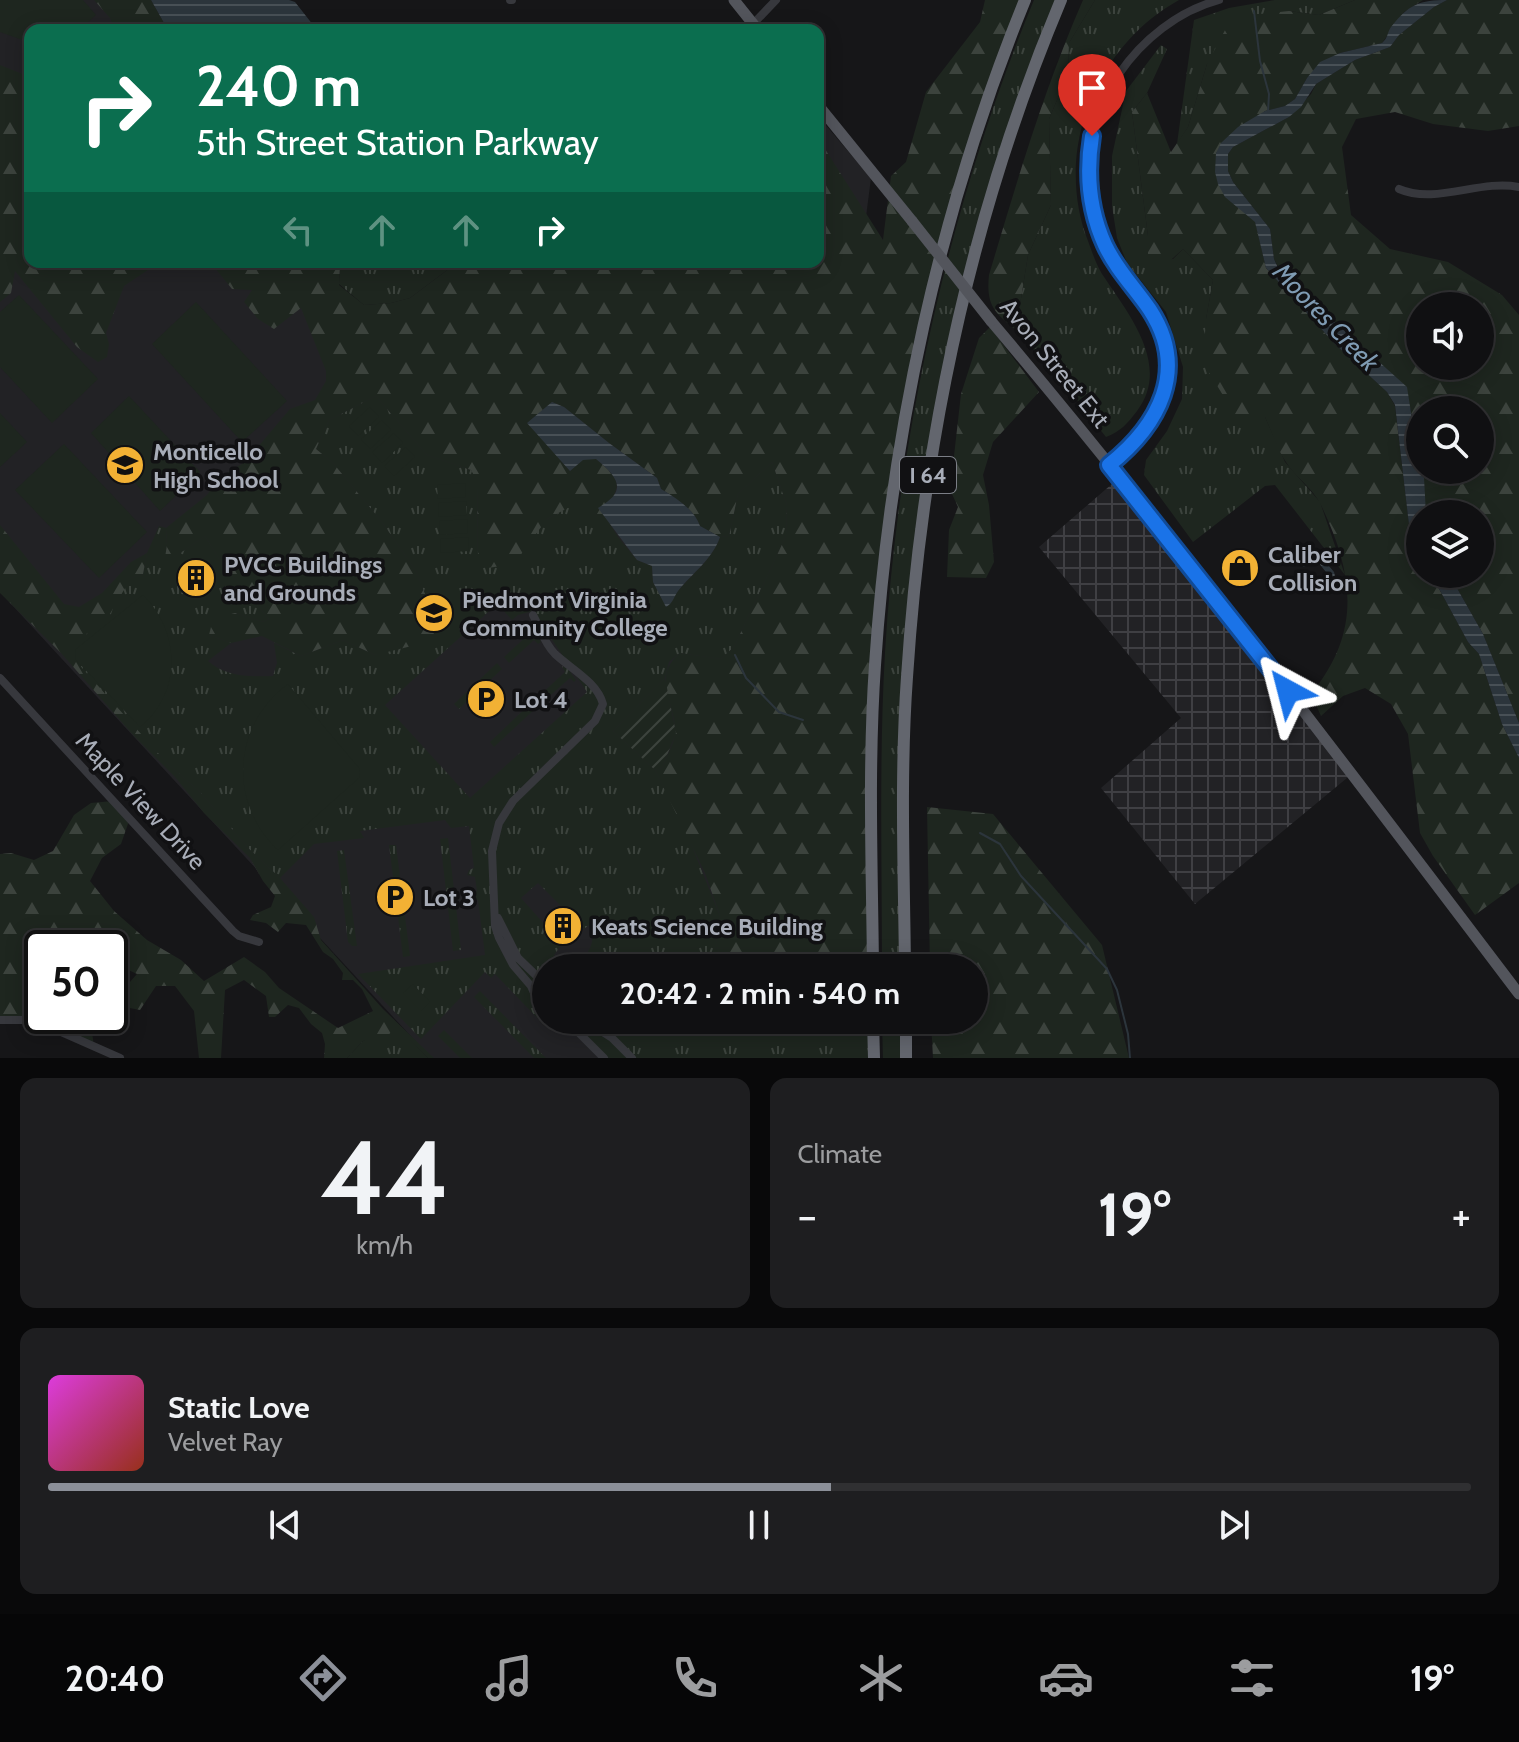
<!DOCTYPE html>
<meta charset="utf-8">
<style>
body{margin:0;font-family:Cabin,sans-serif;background:#1e1e20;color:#f1f3f6;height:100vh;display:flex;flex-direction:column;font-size:30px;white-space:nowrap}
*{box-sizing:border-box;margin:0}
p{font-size:26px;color:#9c9d9f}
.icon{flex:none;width:44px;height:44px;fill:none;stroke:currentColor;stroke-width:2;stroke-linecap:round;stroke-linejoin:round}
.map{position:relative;height:1058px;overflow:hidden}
.drawer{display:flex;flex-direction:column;gap:20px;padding:20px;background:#09090a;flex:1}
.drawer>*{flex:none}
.top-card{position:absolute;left:24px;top:24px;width:800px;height:244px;border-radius:16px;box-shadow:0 4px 20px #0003,0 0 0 2px #303032;background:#0b6e4f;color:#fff;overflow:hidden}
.fabs{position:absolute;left:1406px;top:292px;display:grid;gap:16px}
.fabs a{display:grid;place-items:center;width:88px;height:88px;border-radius:50%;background:#101012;box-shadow:0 4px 20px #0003,0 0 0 2px #303032;font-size:40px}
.speed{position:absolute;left:24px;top:930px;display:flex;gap:16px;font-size:40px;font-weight:700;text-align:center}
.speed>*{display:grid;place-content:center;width:104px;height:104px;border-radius:50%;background:#101012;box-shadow:0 4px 20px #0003,0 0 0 2px #303032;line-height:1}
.speed .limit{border:4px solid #111;border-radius:12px;background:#fff;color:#111}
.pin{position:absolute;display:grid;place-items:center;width:68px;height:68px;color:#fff;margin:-82px -34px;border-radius:50% 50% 50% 0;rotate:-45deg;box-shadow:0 0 8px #0007}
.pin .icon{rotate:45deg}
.me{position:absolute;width:88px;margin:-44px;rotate:322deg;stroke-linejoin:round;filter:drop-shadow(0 0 6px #0008)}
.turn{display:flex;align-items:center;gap:28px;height:168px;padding:0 40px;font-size:36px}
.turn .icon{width:104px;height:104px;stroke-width:2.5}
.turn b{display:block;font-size:56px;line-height:68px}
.lanes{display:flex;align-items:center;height:76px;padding:0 40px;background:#0003;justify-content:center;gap:40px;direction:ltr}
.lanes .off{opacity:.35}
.big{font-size:60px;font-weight:700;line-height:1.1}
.drawer .tile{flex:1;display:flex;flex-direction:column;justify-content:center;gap:12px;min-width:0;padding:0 28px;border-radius:16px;background:#1e1e20}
.drawer .dial{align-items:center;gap:0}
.dial b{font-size:104px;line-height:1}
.song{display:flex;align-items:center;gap:24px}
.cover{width:96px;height:96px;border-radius:12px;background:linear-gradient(135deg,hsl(300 70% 55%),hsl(10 70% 35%))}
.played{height:8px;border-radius:4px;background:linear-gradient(90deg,#8c9099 55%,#303032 55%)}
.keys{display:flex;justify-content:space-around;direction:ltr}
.heat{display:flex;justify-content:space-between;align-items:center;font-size:44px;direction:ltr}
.drawer .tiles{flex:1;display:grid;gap:20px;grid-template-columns:1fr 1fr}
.tile:last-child{grid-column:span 2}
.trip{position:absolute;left:532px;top:954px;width:456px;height:80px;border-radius:40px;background:#101012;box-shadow:0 4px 20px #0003,0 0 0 2px #303032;font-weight:700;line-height:80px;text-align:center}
.menu{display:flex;height:128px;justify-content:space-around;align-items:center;background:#060607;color:#9c9d9f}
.menu .icon{width:56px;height:56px}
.menu .current{color:#8c9099}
.menu b{font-size:36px;color:#f1f3f6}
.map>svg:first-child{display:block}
.built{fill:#222225}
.industrial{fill:url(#industrial-grid)}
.grass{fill:url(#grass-tufts);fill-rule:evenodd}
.forest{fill:url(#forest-firs);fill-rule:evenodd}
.garden{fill:url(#garden-furrows)}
.pitch{fill:#1e261f}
.water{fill:url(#water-rules)}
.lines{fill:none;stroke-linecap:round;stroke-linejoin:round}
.stream{stroke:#2c353c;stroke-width:2}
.minor{stroke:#37383d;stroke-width:8}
.major{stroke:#53555c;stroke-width:11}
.highway{stroke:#63666e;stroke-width:12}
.major-bridge{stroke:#53555c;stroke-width:11}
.route-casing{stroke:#114b97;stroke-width:20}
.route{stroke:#1a73e8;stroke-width:14}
.labels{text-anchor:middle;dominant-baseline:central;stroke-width:7;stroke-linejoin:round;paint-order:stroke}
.shield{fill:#111113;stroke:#7b7e86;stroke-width:2}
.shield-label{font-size:22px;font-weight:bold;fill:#a8adb8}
.street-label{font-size:24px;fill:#a8adb8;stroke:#111113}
.poi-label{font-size:24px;font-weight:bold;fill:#a8adb8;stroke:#111113;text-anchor:start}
.water-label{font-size:26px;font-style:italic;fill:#7f9bb3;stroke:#111113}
</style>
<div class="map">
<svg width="1519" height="1058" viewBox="0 0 1519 1058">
<defs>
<pattern id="industrial-grid" width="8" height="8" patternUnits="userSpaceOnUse" patternTransform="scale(2)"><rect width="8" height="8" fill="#222225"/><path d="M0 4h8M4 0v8" fill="none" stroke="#3f3f43"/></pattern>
<pattern id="grass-tufts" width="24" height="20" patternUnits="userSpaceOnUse" patternTransform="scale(2)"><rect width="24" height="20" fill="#1e261f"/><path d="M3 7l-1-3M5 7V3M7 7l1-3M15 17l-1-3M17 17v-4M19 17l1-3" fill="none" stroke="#3c433d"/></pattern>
<pattern id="forest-firs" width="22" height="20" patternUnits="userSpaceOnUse" patternTransform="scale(2)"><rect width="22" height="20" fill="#1e261f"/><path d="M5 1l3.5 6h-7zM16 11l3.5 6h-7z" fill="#3c433d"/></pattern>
<pattern id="garden-furrows" width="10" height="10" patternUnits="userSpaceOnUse" patternTransform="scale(2)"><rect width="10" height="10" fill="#1e261f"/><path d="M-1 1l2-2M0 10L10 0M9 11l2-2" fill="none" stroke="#3c433d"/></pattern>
<pattern id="water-rules" width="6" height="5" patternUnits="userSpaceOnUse" patternTransform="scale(2)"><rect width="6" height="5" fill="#2c353c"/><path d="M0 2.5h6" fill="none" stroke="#485056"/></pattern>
</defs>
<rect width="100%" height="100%" fill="#161618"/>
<path class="built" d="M0,0H122L139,30H30V147L0,167Z
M818,116L871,178L866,217L833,968H546V1020L834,1058H431L0,592V215L30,262H301L389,338L818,262Z"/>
<path class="industrial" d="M1120,477L1353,773L1195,904L1101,788L1181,718L1039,547Z"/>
<path class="grass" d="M1034,0H1058L972,250L915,552L902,968H882C882,863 879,758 885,653C898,433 950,203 1034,0Z
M1095,0H1179C1096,46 1053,151 1088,241C1092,252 1096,264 1102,274C1127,312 1172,365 1137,411C1127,424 1121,431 1106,437L1056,374L1016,330L1028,255L1051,205L1049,119L1068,74L1069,43Z
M1275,0H1355L1319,15L1289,11L1207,64L1188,127L1177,144L1194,20L1229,8Z
M1161,45L1167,49L1147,93L1132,112L1148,236V261L1173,259L1183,249L1213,280L1206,319L1265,417L1285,462L1320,502L1345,575L1275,485L1265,486L1193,542L1144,475L1146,460L1167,431L1182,399L1183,367L1166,312L1127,263L1117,238L1112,206V156L1126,91Z
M330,262H458L410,298L391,303L364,305L339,284L340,267Z
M376,396L427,455L471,470L477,480L478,559L579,501L597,516H605L618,537L637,560L652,566L653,582L666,606C674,602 673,597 678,591C693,573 712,560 720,537L729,536L738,494L772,462L787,505L786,536L734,647L721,659L680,653L669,662L665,678L613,731L655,770L686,831L720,916L716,943L724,968H546V1020H873L874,1058H604L568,1022L562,1027L542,1023L495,974L491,978L485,972L421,1039L358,974L485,955L478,900H473L470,895L477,891L475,877L467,875L469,870L474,868L469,826L451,828L445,820L360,831L364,838L314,844L280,878L249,849L200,792L167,763L74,662L66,650L131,578L143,574L147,553L159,526L166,528L167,545L165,563L205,536L223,565L269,619L263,622L235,613L209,635L231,643L208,661C226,677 250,677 273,676L277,663L274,643L301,656L343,640L375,655L437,627L416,571L381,521L333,463L316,449L329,420ZM497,604L512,620L518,615L533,611L587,692L470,798L385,705ZM538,883L584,929L589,925C602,950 574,972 550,965L556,958L554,955L562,944L521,898Z
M527,628L537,634L541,642L538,644L534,640L509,663L504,657L529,634Z
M497,663L502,669L459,709L454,704Z
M562,666L568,669L576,680L574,682L570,678L544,701L539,696L565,672Z
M532,702L537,707L494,747L490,742Z
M448,838L461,950L453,951L440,839Z
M389,845H396L410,956L403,957Z
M344,850L357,946H352L348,942L337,851Z
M480,991L546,1058H547H534L474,997Z
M882,1020H902L903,1058H883Z
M397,1026L428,1058H347L363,1041Z
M444,1030L472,1058H460L438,1036Z"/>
<path class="forest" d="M94,0H151L168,30H115L110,18Z
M985,0H1025L930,298L879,605L873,968L801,966L724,968L716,943L720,916L705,873L655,770L662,768C666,757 675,743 675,731C675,701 651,677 680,653L721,659L734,647L786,536L787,505L772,462L738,494L729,536L720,537L700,526C694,509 676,498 661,489L657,478L609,443L564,407L552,402L528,423L570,471L583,459H596C627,485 617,484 605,516H597L579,502L547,519L514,564L488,568L478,559L477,481L471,470L427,455L376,396L329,420L316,449L333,463L381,521L416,571L438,627L428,642L375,655L343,640L301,656L262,636L231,643L209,635L213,619L235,613L263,622L269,619L223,565L205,536L164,564L167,545L166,528L207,495L219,478L245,462L290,409L315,400L326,381V371L301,308L274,329L258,319L244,302L252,290L232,289L210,262H330L340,266L339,285L364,305L391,303L410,298L458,262H818V138L883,240L891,176L906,162L926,92L980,22Z
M1083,0H1095L1069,43L1068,74L1049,119L1051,205L1028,255L1016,330C994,312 986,305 989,275C1017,181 1044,89 1083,0Z
M1355,0H1423L1404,12L1382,43L1340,53L1307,78L1295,99L1285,106L1265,111L1216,153L1255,221L1266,268L1335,344L1387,392L1395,406L1409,525L1420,550V574H1431L1468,642L1479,654L1502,724L1519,758V883L1475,915L1433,856L1420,833L1408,734L1391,704L1365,688L1343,696L1321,716L1311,694C1362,632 1354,574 1321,505C1313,488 1295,477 1286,462C1277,449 1272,432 1265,417L1239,421L1203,363L1206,319L1213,280L1183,249L1162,268L1148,261V236L1132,112L1147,93L1171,152L1188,127L1207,64L1232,17L1289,11L1319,15Z
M1447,0H1519V126L1488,131L1433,124L1395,112L1356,119L1342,147L1351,215L1390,249L1448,262L1502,295L1519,315V723L1483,634L1449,574H1480V514H1426L1422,470H1480V410H1420V459L1406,387L1327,315L1293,276L1280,270L1274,259L1270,229L1233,182L1228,171V154L1233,147L1289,117L1311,94L1316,84L1355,60L1390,47L1399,35L1434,7ZM1420,306H1480V366H1420Z
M0,65L30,77V187L24,189V195L30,200V262H170L148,270L124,286L106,333L109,344L107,357L98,362L77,347L15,271L11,293L0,302Z
M990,327L1039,392L993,442L983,475L989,505L994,562L986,578L947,577L949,530L958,507L947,483L954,456L961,394L979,338Z
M0,525L64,604L79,607L102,593L131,562L147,553L143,574L131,578L108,617L66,650L167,763L200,792L249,849L280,878L314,917L321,940L383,1009L434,1058H428L397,1027L387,1036L363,1041L347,1058H324L325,1044L322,1033L311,1024L299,1008L288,1005L275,1017H269L266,996L244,980L225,990L221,1058H199L194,1011L175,986H156L140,1010L125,1007L122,991L137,974L110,961V948H89L82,944L76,948H42V1016H77L97,1022L92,1033L94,1046L41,1023L0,1020V854L11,853L34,860L53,851L74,815L91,803L113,801L130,818L121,844L102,858L90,881L114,911L147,940L181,960L204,981L244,957L265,972L279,988L338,1028L373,1011L362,989L353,980H342L343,973L333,959L323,952L306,925L286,923L278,932L266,923L250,920L253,915L271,907L275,896L263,881L250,858L204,813L175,777L134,736L61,653L0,593Z
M578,704L582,717L519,776L511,767Z
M927,807L993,814L1102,945L1129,1058H933L931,1020H974V968H930Z"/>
<path class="garden" d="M665,678L676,733L662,768L655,770L613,731Z"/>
<path class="pitch" d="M0,0H83L96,15L79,30H30L28,42L0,32Z
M19,295L98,379L52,423L0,367V312Z
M196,302L287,401L242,442L152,344Z
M129,396L200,472L160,511L91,433Z
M370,407L379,417L358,436L349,426Z
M0,413L27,442L0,467Z
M382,420L391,430L370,449L361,439Z
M394,433L403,443L382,463L372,452Z
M64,444L147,532L99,578L15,490Z
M406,447L415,457L394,476L384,466Z
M465,483L466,497L438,499L437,485Z
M466,501L467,515L439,517L438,503Z
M467,519L468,533L440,535L439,521Z
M468,537L469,551L441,553L440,539Z
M143,595C181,632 182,693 140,727L75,659L76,649Z
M288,684L359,768L360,777L278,850C228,803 232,725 288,684Z
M413,984L430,1002L421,1011L403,993Z"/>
<path class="water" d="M151,0H289L295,2L317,30H168Z
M1447,0L1434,7L1399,35L1390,47L1355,60L1316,84L1301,107L1289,117L1233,147L1228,154V171L1233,182L1270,229L1274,259L1279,270L1293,276L1327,315L1407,387L1420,470L1424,478L1426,514H1420V550L1409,525L1395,405L1387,392L1335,344L1266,268L1255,222L1225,197L1218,184L1215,172L1216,153L1221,143L1238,127L1265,111L1285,106L1295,99L1307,78L1320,62L1340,53L1382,43C1388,38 1387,33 1391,27C1409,4 1420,0 1447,0Z
M552,402L564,407L609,443L657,478L661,489C676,498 694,509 700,526L720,537C712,560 692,573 678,591C673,598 674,602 666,607L653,582L652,566L637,560L598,508C628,491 619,478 596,459L583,460L570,471L527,423Z
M1313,547L1334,572L1336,580L1333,581L1318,562L1303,567L1302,562Z
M1431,574H1449L1483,634L1519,723V758L1502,724L1479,654L1468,642Z"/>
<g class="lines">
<path class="stream" d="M1254,11L1260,61L1269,94L1268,112
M446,267L451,262
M735,655L746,678L779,712L803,720
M980,833L1000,844L1021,876L1107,969L1117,990L1128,1034L1130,1058"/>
<path class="minor" d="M510,0H512
M753,24L776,0
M1399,189C1436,205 1480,179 1519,187
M1109,465C1153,430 1185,378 1157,323C1145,299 1125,281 1112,258C1079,201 1082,128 1119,74C1142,40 1178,11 1219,0
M533,615C540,628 544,643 555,654C571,669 597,682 603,704L595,721L513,801L499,823L492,851L495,926L499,938L513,965L531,986L540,1007L546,1013
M0,678L233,931L239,936L259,942
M498,918L518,958L546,985
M0,1020H28L41,1023L120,1058
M566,1020L604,1058
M584,1020L612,1038L632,1058"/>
<path class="major" d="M734,0L758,30
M818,105L912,221
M991,321C1175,539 1347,767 1519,994"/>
<path class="highway" d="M873,968C872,867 868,766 875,665C890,438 939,211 1025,0
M905,968C904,871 900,774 907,677C922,445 971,214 1061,0
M873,1020L874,1058
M906,1020V1058"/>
<path class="major-bridge" d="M912,221L991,321"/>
</g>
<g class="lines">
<g class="route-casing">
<path id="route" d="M1092,136C1086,173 1089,210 1105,245C1116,269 1135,288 1150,310C1189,370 1159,425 1109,465L1288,691"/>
</g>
<use href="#route" class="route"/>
</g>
<defs>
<g id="school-disc" transform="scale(2)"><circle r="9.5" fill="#f2b134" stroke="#111113"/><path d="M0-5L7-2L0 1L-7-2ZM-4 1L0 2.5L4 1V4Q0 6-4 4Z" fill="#111"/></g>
<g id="shop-disc" transform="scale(2)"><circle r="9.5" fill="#f2b134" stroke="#111113"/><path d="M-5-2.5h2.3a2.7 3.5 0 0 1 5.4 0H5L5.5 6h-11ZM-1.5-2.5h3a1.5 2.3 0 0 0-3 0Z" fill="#111"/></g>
<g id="building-disc" transform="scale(2)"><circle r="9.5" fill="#f2b134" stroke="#111113"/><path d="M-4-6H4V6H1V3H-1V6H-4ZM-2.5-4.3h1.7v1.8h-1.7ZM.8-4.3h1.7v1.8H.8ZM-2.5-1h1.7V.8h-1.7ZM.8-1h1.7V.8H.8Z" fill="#111"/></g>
<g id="university-disc" transform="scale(2)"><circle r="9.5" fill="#f2b134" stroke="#111113"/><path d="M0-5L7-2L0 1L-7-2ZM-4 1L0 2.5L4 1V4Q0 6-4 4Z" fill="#111"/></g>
<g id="parking-disc" transform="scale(2)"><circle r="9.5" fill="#f2b134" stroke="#111113"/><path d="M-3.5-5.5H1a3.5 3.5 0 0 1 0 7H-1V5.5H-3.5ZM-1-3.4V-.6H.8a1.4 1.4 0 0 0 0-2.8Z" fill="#111"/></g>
</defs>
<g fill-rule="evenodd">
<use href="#school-disc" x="125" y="465"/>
<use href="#shop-disc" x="1240" y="568"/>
<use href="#building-disc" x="196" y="578"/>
<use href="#university-disc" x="434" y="613"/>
<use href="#parking-disc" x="486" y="699"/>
<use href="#parking-disc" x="395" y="897"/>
<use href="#building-disc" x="563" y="926"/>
</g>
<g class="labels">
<rect class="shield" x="900" y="457" width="56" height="36" rx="6"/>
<g class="shield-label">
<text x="928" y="475">I 64</text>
</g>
<g class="street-label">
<text transform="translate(1055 363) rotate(51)">Avon Street Ext</text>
<text transform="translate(141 801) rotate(47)">Maple View Drive</text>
</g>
<g class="poi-label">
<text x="153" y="451">Monticello<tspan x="153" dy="28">High School</tspan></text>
<text x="1268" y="554">Caliber<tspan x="1268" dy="28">Collision</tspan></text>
<text x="224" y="564">PVCC Buildings<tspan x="224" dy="28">and Grounds</tspan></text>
<text x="462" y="599">Piedmont Virginia<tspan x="462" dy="28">Community College</tspan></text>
<text x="514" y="699">Lot 4</text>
<text x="423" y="897">Lot 3</text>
<text x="591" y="926">Keats Science Building</text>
</g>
<g class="water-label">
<text transform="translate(1326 317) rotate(46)">Moores Creek</text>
</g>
</g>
</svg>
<div class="fabs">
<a><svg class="icon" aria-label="sound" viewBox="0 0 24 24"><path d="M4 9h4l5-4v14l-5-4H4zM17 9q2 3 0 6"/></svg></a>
<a><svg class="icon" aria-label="search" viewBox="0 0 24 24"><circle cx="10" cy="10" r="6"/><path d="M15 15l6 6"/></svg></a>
<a><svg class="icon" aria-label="layers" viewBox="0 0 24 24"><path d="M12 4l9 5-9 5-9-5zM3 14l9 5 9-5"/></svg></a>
</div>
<div class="speed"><div class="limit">50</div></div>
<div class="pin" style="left:1092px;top:136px;background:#d93025"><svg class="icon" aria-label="arrive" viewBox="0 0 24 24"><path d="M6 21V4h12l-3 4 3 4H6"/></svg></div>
<svg class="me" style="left:1288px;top:691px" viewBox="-20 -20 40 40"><path d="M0-17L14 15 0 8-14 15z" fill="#1a73e8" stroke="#fff" stroke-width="4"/></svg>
<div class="trip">20:42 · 2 min · 540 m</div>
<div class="top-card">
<div class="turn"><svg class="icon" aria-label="right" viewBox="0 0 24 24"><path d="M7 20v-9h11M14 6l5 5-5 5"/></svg><div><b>240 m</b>5th Street Station Parkway</div></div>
<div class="lanes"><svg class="icon off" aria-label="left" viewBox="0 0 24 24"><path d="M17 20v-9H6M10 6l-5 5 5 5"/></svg><svg class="icon off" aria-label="ahead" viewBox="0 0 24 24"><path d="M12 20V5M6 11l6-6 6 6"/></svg><svg class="icon off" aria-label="ahead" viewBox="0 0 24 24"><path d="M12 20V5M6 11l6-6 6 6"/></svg><svg class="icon" aria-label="right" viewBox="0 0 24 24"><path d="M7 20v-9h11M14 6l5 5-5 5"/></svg></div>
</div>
</div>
<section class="drawer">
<div class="tiles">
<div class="tile dial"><b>44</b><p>km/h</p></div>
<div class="tile"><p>Climate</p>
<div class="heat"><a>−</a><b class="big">19°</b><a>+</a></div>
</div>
<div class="tile">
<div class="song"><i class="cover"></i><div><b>Static Love</b><p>Velvet Ray</p></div></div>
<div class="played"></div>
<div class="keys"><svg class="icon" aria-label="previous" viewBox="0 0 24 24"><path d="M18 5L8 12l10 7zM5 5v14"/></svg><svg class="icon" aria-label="pause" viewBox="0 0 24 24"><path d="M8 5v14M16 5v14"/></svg><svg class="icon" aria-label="next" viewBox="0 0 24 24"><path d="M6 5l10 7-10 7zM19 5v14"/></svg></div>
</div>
</div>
</section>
<nav class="menu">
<b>20:40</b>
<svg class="icon current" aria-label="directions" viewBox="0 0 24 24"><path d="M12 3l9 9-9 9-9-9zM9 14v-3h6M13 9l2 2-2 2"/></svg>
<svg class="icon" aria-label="music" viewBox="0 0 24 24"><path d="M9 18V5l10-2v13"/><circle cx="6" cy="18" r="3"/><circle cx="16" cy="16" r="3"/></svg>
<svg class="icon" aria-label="phone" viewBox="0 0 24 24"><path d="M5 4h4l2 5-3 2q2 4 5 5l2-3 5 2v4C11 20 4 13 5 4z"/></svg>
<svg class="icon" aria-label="climate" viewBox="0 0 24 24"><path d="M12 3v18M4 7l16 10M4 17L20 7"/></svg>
<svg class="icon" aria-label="car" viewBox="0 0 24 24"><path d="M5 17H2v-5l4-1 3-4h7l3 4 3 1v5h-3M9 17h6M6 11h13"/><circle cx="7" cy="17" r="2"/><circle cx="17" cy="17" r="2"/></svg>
<svg class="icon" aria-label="filters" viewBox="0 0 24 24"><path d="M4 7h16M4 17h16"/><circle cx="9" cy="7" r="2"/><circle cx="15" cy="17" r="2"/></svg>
<b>19°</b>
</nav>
